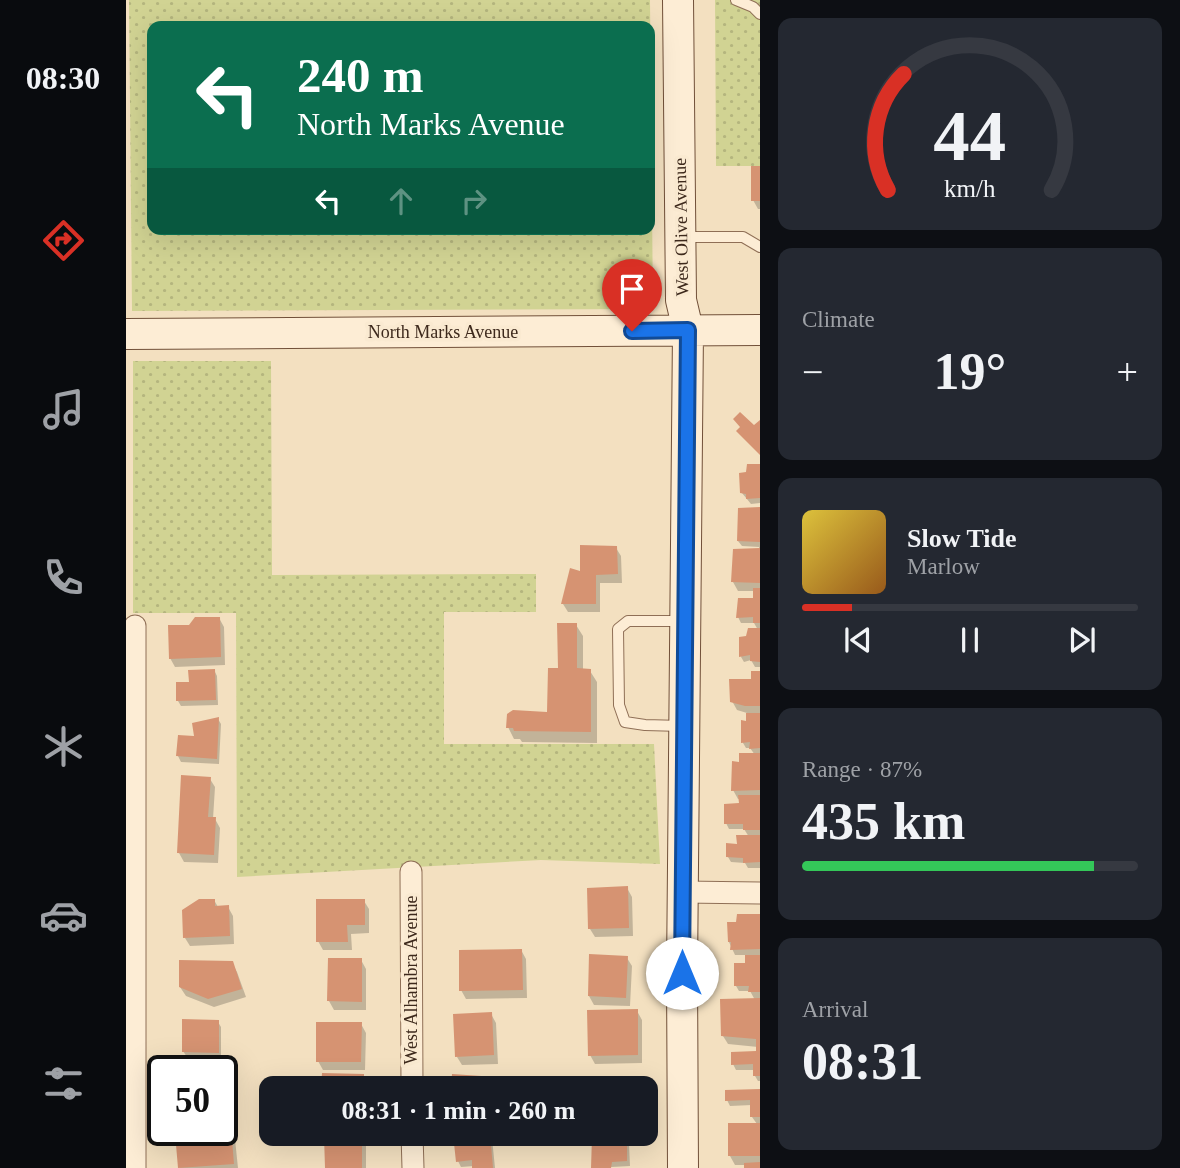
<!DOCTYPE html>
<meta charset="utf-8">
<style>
body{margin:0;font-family:Georgia,serif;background:#242831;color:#f1f3f6;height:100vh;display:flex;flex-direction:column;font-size:26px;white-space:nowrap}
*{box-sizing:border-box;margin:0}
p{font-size:23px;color:#9ea1a6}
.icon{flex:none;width:38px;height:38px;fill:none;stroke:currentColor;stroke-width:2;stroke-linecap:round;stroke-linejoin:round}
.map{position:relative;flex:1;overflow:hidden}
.panel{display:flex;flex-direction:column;gap:18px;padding:18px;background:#0d0f14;width:420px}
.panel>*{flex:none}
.top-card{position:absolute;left:21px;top:21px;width:508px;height:214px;border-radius:14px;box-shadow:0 7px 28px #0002;background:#0b6e4f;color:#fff;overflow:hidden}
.speed{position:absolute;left:21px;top:1055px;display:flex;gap:14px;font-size:35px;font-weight:700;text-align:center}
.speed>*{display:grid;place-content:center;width:91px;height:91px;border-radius:50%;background:#171b24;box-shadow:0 7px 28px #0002;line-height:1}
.speed .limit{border:4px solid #111;border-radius:10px;background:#fff;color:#111}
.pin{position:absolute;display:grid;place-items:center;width:60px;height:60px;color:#fff;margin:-72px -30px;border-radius:50% 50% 50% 0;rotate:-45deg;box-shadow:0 0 7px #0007}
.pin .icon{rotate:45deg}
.me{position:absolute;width:77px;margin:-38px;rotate:0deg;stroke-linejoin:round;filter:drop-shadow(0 0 5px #0008)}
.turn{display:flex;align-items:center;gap:24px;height:147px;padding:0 35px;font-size:32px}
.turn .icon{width:91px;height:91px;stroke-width:2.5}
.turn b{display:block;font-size:49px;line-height:60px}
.lanes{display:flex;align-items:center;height:66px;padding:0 35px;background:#0003;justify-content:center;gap:35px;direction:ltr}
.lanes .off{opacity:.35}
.big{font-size:52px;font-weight:800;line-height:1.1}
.panel .widget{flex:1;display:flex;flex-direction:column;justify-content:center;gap:10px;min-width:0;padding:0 24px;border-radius:14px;background:#242831}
.panel .dial{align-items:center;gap:0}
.dial svg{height:182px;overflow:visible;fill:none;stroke:#363941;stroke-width:7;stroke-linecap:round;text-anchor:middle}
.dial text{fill:#f1f3f6;stroke:none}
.song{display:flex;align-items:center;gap:21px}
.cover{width:84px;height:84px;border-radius:10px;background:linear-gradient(135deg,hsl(50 70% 55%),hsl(30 70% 35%))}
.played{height:7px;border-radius:4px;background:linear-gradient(90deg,#d93025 15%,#363941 15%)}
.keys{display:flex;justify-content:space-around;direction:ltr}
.heat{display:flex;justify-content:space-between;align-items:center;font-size:38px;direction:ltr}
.charge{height:10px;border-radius:5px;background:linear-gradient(90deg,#34c759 87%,#363941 0)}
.trip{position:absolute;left:133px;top:1076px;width:399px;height:70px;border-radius:14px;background:#171b24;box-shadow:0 7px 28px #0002;font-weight:800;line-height:70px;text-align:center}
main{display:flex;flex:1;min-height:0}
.dock{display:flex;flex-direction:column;width:126px;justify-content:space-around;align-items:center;background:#090b0e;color:#9ea1a6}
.dock .icon{width:49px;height:49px}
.dock .on{color:#d93025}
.dock b{font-size:32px;color:#f1f3f6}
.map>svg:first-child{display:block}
.green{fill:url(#green-dots);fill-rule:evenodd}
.shadow{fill:#0003}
.building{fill:#d69372}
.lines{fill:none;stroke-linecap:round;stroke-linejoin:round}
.service-casing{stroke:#8f6f56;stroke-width:12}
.minor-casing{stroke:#8f6f56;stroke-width:23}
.secondary-casing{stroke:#715039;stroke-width:32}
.service{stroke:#fdedd5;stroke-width:10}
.minor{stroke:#fdedd5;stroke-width:21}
.secondary{stroke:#fdedd5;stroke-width:30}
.route-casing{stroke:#114b97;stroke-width:18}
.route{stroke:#1a73e8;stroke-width:12}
.labels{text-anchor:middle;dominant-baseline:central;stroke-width:7;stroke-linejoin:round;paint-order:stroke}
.street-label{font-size:18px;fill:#3d291c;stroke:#faead1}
</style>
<main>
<nav class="dock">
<b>08:30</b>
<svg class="icon on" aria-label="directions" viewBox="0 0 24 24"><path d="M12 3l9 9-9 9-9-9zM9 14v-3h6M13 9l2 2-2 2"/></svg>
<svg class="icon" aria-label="music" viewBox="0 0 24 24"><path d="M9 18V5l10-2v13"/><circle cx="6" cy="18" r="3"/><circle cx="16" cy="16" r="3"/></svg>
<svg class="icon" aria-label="phone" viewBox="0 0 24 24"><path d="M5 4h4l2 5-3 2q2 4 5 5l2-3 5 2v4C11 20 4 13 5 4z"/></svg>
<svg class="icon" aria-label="climate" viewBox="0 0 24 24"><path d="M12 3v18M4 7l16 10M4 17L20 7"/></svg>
<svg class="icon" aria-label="car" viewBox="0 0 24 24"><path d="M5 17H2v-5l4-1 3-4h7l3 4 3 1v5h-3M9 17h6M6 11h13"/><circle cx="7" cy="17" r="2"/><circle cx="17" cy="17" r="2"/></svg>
<svg class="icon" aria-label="filters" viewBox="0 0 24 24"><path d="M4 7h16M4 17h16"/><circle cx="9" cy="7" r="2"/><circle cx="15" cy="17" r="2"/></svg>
</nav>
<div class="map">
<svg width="634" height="1168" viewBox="0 0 634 1168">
<defs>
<pattern id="green-dots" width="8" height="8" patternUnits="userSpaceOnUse" patternTransform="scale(1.75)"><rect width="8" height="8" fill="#d1d393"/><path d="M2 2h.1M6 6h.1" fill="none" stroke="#b4b57e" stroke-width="1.8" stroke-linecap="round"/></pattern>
</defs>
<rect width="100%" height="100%" fill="#f3e0c0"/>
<path class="green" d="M3,0H524L527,309L6,311ZM523,26V229H26V26Z
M589,0H634V166H590Z
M7,361H145L146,575L410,574V612H318V744H528L534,864L415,860L111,877L110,613H7Z"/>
<path class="shadow" d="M627,168H634V209H632L627,200Z
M622,465L634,466V503L625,504L616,493Z
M634,508V667H629L625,660L618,662L615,657L621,637L632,630L628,623H615L612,617L628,600L629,591H612L607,582L633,550V547L616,546L612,541L614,510Z
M490,548L495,556L496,583H474V612H442L437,604L456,574Z
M93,618L98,627L99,665L49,667L44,658L64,626Z
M450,625L457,636V670L464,671L471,682V743L396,742L394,739H388L382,727L423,714Z
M88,670L91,676L92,705L55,706L52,701L64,683Z
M626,673H634V868H622L619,863L605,862L602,857L623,837L618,829H603L600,823L615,805L614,799H612L607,790L615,764L629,755L624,748H620L617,743L616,722L622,723L621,713L611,710L606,701L626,681Z
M92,719L95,724L93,764L55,762L52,756Z
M84,779L89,787L87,819H89L94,828L92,863L58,862L53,853Z
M501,888L506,897L507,936L469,937L464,929Z
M88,900L92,907H102L107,916L108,944L64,946L59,938Z
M238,901L243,909V933L225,934L226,950H197L192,941Z
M613,916H634V1081H632L629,1076V1070H610L607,1064L632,1053V1047L602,1044L597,1036L629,1000L624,991H613L610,986L621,965L620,955H609L603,942L612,924Z
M395,950L400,959L401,998L340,999L335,990Z
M501,958L506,966L504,1006L468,1005L463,996Z
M235,960L240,969V1010H208L203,1001Z
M106,963L111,972L120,997L88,1007L60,996L54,987Z
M511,1011L516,1020V1063L469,1064L464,1055Z
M365,1014L370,1023L372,1064L336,1065L331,1057Z
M92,1022L95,1027V1058L61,1057L57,1051Z
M235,1024L240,1033L239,1070H197L192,1061Z
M197,1075H237L242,1084V1088H197Z
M327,1075L369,1079L374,1088H326Z
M468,1078L501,1079L506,1088H467Z
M96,1080H102L107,1088L108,1121L96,1122Z
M634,1091V1168H620V1165H609L604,1156L631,1124L626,1117V1105L604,1106L601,1100V1092Z
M104,1130L109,1139L112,1168H53Z
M351,1134H363L366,1138L369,1168H348V1166L335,1167L332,1161Z
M235,1138L240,1146V1168H201Z
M500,1138L503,1144L504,1166L467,1168Z"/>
<path class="building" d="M625,166H634V201H625Z
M614,412L628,425L634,420V455L610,431L614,427L607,419Z
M621,464H634V498L620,499V494L614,493L613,473L620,472Z
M634,507V542L611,541L612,508Z
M454,545L491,546L492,574L470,575V604H435L444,568L454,571Z
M634,548V583L605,582L607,549Z
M627,588H634V623H627V617L610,618L612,598H627Z
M69,617H94L95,657L43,659L42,625H63Z
M431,623H451V668L465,669V732L388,731L387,728H380L381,714L387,710L421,712L422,668H432Z
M622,628H634V662L624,661V655L613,657V637L620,636Z
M89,669L90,700L50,701V682H63L62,670Z
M625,671H634V706H619L604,702L603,679H625Z
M620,713H634V748L623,749L624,742L615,743V720L620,721Z
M93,717L91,759L50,756L52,735L68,736L66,723Z
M613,753H634V790L605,791L606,761L613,762Z
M55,775L85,777L82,817H90L88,855L51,853Z
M612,795H634V830H617V824H598V804L613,803Z
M610,835H634V862L617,863V858L600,857V843L611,844Z
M502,886L503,928L462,929L461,888Z
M73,899H89V906L103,905L104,936L57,938L56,910Z
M190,899H239V925H221L222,942H190Z
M611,914H634V949L604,950L605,942H602L601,922H610Z
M396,949L397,990L333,991V950Z
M463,954L502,956L500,998L462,996Z
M619,955H634V992H622L623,986H608V963H619Z
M202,958H236V1002L201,1001Z
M53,960L107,961L116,989L82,999L53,987Z
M634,998V1076H627V1064L605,1065V1052L630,1051V1039L595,1036L594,999Z
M512,1009V1055L462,1056L461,1010Z
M366,1012L368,1055L329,1057L327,1014Z
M56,1019L93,1020V1053L56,1052Z
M190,1022H236L235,1062H190Z
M196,1073L238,1074V1088H195Z
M326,1074L370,1077L369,1088H325Z
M466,1077H502L501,1088H466Z
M96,1078H103L104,1113H96Z
M634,1089V1117H624V1100L599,1101V1090Z
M602,1123H634V1156H602Z
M105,1128L108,1164L52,1168L49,1133L96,1130V1129Z
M327,1134H364L367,1168H346V1160L330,1162Z
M198,1136H236V1168H199Z
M501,1136V1161L486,1162L485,1168H465L466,1137Z
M634,1162V1168H618V1163Z"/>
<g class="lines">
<g class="service-casing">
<path id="service" d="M610,0L627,7L634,14
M555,237H617L634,247
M556,726L519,725L499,722L493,705L492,629L502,621H557"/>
</g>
<g class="minor-casing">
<path id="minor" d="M9,626V1168
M285,872L286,1088
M557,892L634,893
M286,1134L287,1168"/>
</g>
<g class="secondary-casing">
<path id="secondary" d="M552,0L555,300L562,330L556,973L557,1168
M0,334L634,330"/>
</g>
<use href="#service" class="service"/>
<use href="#minor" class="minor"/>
<use href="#secondary" class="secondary"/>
</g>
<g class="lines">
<g class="route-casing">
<path id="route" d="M506,331L562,330L556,973"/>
</g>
<use href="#route" class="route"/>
</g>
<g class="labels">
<g class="street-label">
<text transform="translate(555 227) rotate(-91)">West Olive Avenue</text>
<text x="317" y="332">North Marks Avenue</text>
<text transform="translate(285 980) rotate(-90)">West Alhambra Avenue</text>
</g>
</g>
</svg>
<div class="speed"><div class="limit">50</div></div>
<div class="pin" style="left:506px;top:331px;background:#d93025"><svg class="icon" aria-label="arrive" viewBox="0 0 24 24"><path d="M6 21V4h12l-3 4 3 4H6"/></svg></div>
<svg class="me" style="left:556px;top:973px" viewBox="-20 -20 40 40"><circle r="19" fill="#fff"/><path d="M0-13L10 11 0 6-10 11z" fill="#1a73e8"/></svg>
<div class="trip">08:31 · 1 min · 260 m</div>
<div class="top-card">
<div class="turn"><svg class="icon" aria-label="left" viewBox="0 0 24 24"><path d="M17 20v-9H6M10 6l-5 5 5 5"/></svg><div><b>240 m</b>North Marks Avenue</div></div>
<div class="lanes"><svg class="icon" aria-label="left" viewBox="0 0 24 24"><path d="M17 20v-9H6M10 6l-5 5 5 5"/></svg><svg class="icon off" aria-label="ahead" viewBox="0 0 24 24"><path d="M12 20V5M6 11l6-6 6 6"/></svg><svg class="icon off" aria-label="right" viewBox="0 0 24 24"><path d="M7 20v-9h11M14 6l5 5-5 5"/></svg></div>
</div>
</div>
<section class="panel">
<div class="widget dial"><svg viewBox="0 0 100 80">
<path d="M14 69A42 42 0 1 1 86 69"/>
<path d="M14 69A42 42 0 0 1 21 18" stroke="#d93025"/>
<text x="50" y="56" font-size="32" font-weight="700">44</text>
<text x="50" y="72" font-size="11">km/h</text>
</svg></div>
<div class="widget"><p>Climate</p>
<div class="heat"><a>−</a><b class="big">19°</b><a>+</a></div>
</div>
<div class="widget">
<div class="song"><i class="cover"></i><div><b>Slow Tide</b><p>Marlow</p></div></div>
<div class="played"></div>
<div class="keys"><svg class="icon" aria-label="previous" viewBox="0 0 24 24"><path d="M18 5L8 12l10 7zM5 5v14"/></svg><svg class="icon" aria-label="pause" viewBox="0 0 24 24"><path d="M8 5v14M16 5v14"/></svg><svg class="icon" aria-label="next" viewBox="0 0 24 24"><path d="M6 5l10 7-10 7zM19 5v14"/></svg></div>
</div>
<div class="widget"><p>Range · 87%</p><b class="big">435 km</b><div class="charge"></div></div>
<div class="widget"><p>Arrival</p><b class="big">08:31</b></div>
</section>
</main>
